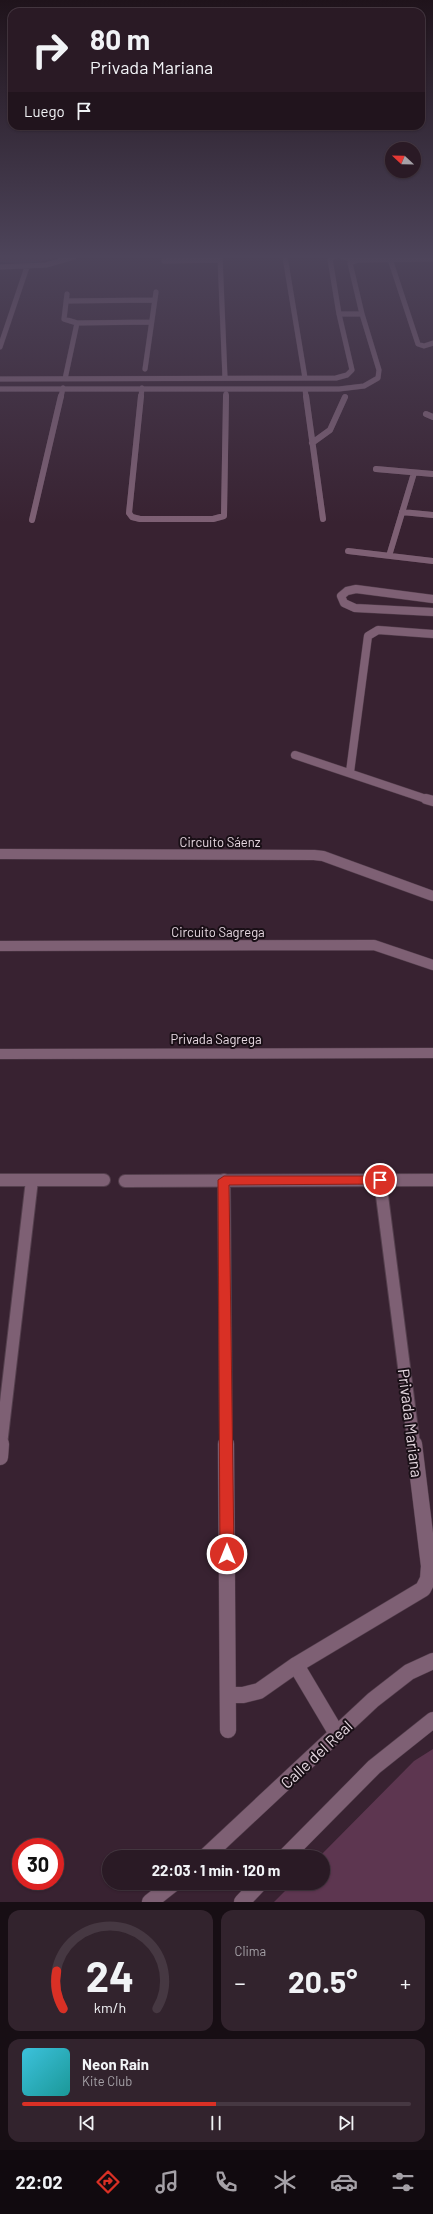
<!DOCTYPE html>
<html lang="es">
<meta charset="utf-8">
<style>
body{margin:0;font-family:Barlow,sans-serif;background:#32232d;color:#f1f3f6;height:100vh;display:flex;flex-direction:column;font-size:15px;white-space:nowrap}
*{box-sizing:border-box;margin:0}
p{font-size:13px;color:#a5a1a7}
.icon{flex:none;width:22px;height:22px;fill:none;stroke:currentColor;stroke-width:2;stroke-linecap:round;stroke-linejoin:round}
.map{position:relative;height:1902px;overflow:hidden}
.details{display:flex;flex-direction:column;gap:8px;padding:8px;background:#170e14;flex:1}
.details>*{flex:none}
.top-card{position:absolute;left:8px;top:8px;width:417px;height:122px;border-radius:12px;box-shadow:0 1px 3px #0004,0 0 0 1px #463842;background:#2a1a25;color:#f1f3f6;overflow:hidden}
.needle{width:26px;rotate:292deg}
.buttons{position:absolute;left:385px;top:142px;display:grid;gap:8px}
.buttons a{display:grid;place-items:center;width:36px;height:36px;border-radius:50%;background:#2a1a25;box-shadow:0 1px 3px #0004,0 0 0 1px #463842;font-size:20px}
.speed{position:absolute;left:12px;top:1838px;display:flex;gap:8px;font-size:20px;font-weight:700;text-align:center}
.speed>*{display:grid;place-content:center;width:52px;height:52px;border-radius:50%;background:#2a1a25;box-shadow:0 1px 3px #0004,0 0 0 1px #463842;line-height:1}
.speed .limit{border:6px solid #d22;background:#fff;color:#111}
.pin{position:absolute;display:grid;place-items:center;width:34px;height:34px;color:#fff;margin:-17px;border:2px solid #fff;border-radius:50%;box-shadow:0 1px 4px #0007}
.me{position:absolute;width:44px;margin:-22px;rotate:0deg;stroke-linejoin:round;filter:drop-shadow(0 0 3px #0008)}
.turn{display:flex;align-items:center;gap:14px;height:84px;padding:0 16px;font-size:18px}
.turn .icon{width:52px;height:52px;stroke-width:2.5}
.turn b{display:block;font-size:28px;line-height:34px}
.then{display:flex;align-items:center;height:38px;padding:0 16px;background:#0003;gap:8px;font-size:15px}
.big{font-size:30px;font-weight:700;line-height:1.1}
.details .widget{flex:1;display:flex;flex-direction:column;justify-content:center;gap:6px;min-width:0;padding:0 14px;border-radius:12px;background:#32232d}
.details .dial{align-items:center;gap:0}
.dial svg{height:104px;overflow:visible;fill:none;stroke:#463842;stroke-width:7;stroke-linecap:round;text-anchor:middle}
.dial text{fill:#f1f3f6;stroke:none}
.song{display:flex;align-items:center;gap:12px}
.cover{width:48px;height:48px;border-radius:6px;background:linear-gradient(135deg,hsl(190 70% 55%),hsl(180 70% 35%))}
.played{height:4px;border-radius:2px;background:linear-gradient(90deg,#d93025 50%,#463842 50%)}
.keys{display:flex;justify-content:space-around;direction:ltr}
.heat{display:flex;justify-content:space-between;align-items:center;font-size:22px;direction:ltr}
.details .tiles{flex:1;display:grid;gap:8px;grid-template-columns:1fr 1fr}
.widget:last-child{grid-column:span 2}
.trip{position:absolute;left:102px;top:1850px;width:228px;height:40px;border-radius:20px;background:#2a1a25;box-shadow:0 1px 3px #0004,0 0 0 1px #463842;font-weight:700;line-height:40px;text-align:center}
.menu{display:flex;height:64px;justify-content:space-around;align-items:center;background:#110a0f;color:#a5a1a7}
.menu .icon{width:28px;height:28px}
.menu .current{color:#d93025}
.menu b{font-size:18px;color:#f1f3f6}
.map>svg:first-child{display:block}
.green{fill:#5d3650}
.lines{fill:none;stroke-linecap:round;stroke-linejoin:round}
.minor-far5-casing{stroke:#543f4d;stroke-width:5.5}
.minor-far4-casing{stroke:#543f4d;stroke-width:6}
.minor-far3-casing{stroke:#543f4d;stroke-width:9}
.minor-far2-casing{stroke:#543f4d;stroke-width:11}
.minor-far1-casing{stroke:#543f4d;stroke-width:14}
.minor-casing{stroke:#543f4d;stroke-width:17}
.minor-far5{stroke:#7e6074;stroke-width:5}
.minor-far4{stroke:#7e6074;stroke-width:6}
.minor-far3{stroke:#7e6074;stroke-width:8}
.minor-far2{stroke:#7e6074;stroke-width:10}
.minor-far1{stroke:#7e6074;stroke-width:12}
.minor{stroke:#7e6074;stroke-width:16}
.route{fill:#d93025;stroke:#8d1f18}
.labels{text-anchor:middle;dominant-baseline:central;stroke-width:4;stroke-linejoin:round;paint-order:stroke}
.street-label{font-size:13px;fill:#e6d8e1;stroke:#190f16}
.near-street-label{font-size:16px;fill:#e6d8e1;stroke:#190f16}
</style>
<div class="map">
<svg width="433" height="1902" viewBox="0 0 433 1902">
<rect width="100%" height="100%" fill="#382231"/>
<path class="green" d="M0,257H57C40,264 19,263 0,262Z
M433,1749V1902H274L293,1883H323V1857H319L414,1761Z"/>
<g class="lines">
<g class="minor-far5-casing">
<path id="minor-far5" d="M220,257L225,378
M285,257L305,378
M343,257L358,260L433,259
M390,259L418,344L424,346L433,343
M164,261L220,260
M0,267L46,265L74,257
M66,301L154,300
M339,314H362
M77,323L151,322
M0,347L27,267
M145,369L156,292
M0,379L336,378L347,375L352,370L339,314L330,259L334,257
M65,379L77,323L64,319L67,294
M0,389H339L364,386L378,378L379,370L362,314L350,263L358,260
M305,389L306,397
M61,397L63,388
M141,397L142,388
M226,397V394"/>
</g>
<g class="minor-far4-casing">
<path id="minor-far4" d="M141,396L129,513L132,517L140,519H213L224,516L226,396
M306,396L323,519
M426,414L433,417
M312,443L330,430L345,397
M376,469L433,474
M402,512L433,515
M32,520L61,396
M348,551L433,561
M389,556L414,473"/>
</g>
<g class="minor-far3-casing">
<path id="minor-far3" d="M433,599L356,589L347,591L341,596L344,603L355,608L433,612
M295,755L429,800
M350,772L368,636L378,630L433,634"/>
</g>
<g class="minor-far2-casing">
<path id="minor-far2" d="M426,799L433,801
M0,854L314,855L323,856L433,896
M0,946L374,945L433,965
M0,1054L433,1053"/>
</g>
<g class="minor-far1-casing">
<path id="minor-far1" d="M0,1180H104
M224,1180L226,1445
M380,1180L414,1445
M125,1181L433,1180
M1,1445L32,1180"/>
</g>
<g class="minor-casing">
<path id="minor" d="M226,1444L228,1730
M0,1457L1,1444
M296,1665L337,1734
M228,1695H243L259,1691L296,1665L423,1589L428,1579L429,1566L414,1444
M205,1857L373,1700L409,1672L433,1661
M285,1857L374,1767L433,1720
M150,1902L174,1883
M242,1902L260,1883"/>
</g>
<use href="#minor-far5" class="minor-far5"/>
<use href="#minor-far4" class="minor-far4"/>
<use href="#minor-far3" class="minor-far3"/>
<use href="#minor-far2" class="minor-far2"/>
<use href="#minor-far1" class="minor-far1"/>
<use href="#minor" class="minor"/>
</g>
<linearGradient id="sky" x2="0" y2="1"><stop stop-color="#1f131b"/><stop offset="0.49" stop-color="#4d445a"/><stop offset="1" stop-color="#4d445a" stop-opacity="0"/></linearGradient>
<rect width="433" height="523" fill="url(#sky)"/>
<path class="route" d="M224,1176H380L385,1180L380,1184L229,1185L234,1554L232,1559L227,1561L222,1559L220,1554L218,1180Z"/>
<g class="labels">
<g class="street-label">
<text x="220" y="842">Circuito Sáenz</text>
<text x="218" y="932">Circuito Sagrega</text>
<text x="216" y="1039">Privada Sagrega</text>
</g>
<g class="near-street-label">
<text transform="translate(411 1423) rotate(83)">Privada Mariana</text>
<text transform="translate(316 1754) rotate(-43)">Calle del Real</text>
</g>
</g>
</svg>
<div class="buttons">
<a><svg class="needle" viewBox="-14 -14 28 28"><path d="M0-13l5 13h-10z" fill="#e53935"/><path d="M0 13l5-13h-10z" fill="#a5a1a7"/></svg></a>
</div>
<div class="speed"><div class="limit">30</div></div>
<div class="pin" style="left:380px;top:1180px;background:#d93025"><svg class="icon" aria-label="arrive" viewBox="0 0 24 24"><path d="M6 21V4h12l-3 4 3 4H6"/></svg></div>
<svg class="me" style="left:227px;top:1554px" viewBox="-20 -20 40 40"><circle r="17" fill="#d93025" stroke="#fff" stroke-width="3"/><path d="M0-11L8 9 0 5-8 9z" fill="#fff"/></svg>
<div class="trip">22:03 · 1 min · 120 m</div>
<div class="top-card">
<div class="turn"><svg class="icon" aria-label="right" viewBox="0 0 24 24"><path d="M7 20v-9h11M14 6l5 5-5 5"/></svg><div><b>80 m</b>Privada Mariana</div></div>
<div class="then">Luego<svg class="icon" aria-label="arrive" viewBox="0 0 24 24"><path d="M6 21V4h12l-3 4 3 4H6"/></svg></div>
</div>
</div>
<section class="details">
<div class="tiles">
<div class="widget dial"><svg viewBox="0 0 100 80">
<path d="M14 69A42 42 0 1 1 86 69"/>
<path d="M14 69A42 42 0 0 1 9 40" stroke="#d93025"/>
<text x="50" y="56" font-size="32" font-weight="700">24</text>
<text x="50" y="72" font-size="11">km/h</text>
</svg></div>
<div class="widget"><p>Clima</p>
<div class="heat"><a>−</a><b class="big">20.5°</b><a>+</a></div>
</div>
<div class="widget">
<div class="song"><i class="cover"></i><div><b>Neon Rain</b><p>Kite Club</p></div></div>
<div class="played"></div>
<div class="keys"><svg class="icon" aria-label="previous" viewBox="0 0 24 24"><path d="M18 5L8 12l10 7zM5 5v14"/></svg><svg class="icon" aria-label="pause" viewBox="0 0 24 24"><path d="M8 5v14M16 5v14"/></svg><svg class="icon" aria-label="next" viewBox="0 0 24 24"><path d="M6 5l10 7-10 7zM19 5v14"/></svg></div>
</div>
</div>
</section>
<nav class="menu">
<b>22:02</b>
<svg class="icon current" aria-label="directions" viewBox="0 0 24 24"><path d="M12 3l9 9-9 9-9-9zM9 14v-3h6M13 9l2 2-2 2"/></svg>
<svg class="icon" aria-label="music" viewBox="0 0 24 24"><path d="M9 18V5l10-2v13"/><circle cx="6" cy="18" r="3"/><circle cx="16" cy="16" r="3"/></svg>
<svg class="icon" aria-label="phone" viewBox="0 0 24 24"><path d="M5 4h4l2 5-3 2q2 4 5 5l2-3 5 2v4C11 20 4 13 5 4z"/></svg>
<svg class="icon" aria-label="climate" viewBox="0 0 24 24"><path d="M12 3v18M4 7l16 10M4 17L20 7"/></svg>
<svg class="icon" aria-label="car" viewBox="0 0 24 24"><path d="M5 17H2v-5l4-1 3-4h7l3 4 3 1v5h-3M9 17h6M6 11h13"/><circle cx="7" cy="17" r="2"/><circle cx="17" cy="17" r="2"/></svg>
<svg class="icon" aria-label="filters" viewBox="0 0 24 24"><path d="M4 7h16M4 17h16"/><circle cx="9" cy="7" r="2"/><circle cx="15" cy="17" r="2"/></svg>
</nav>
